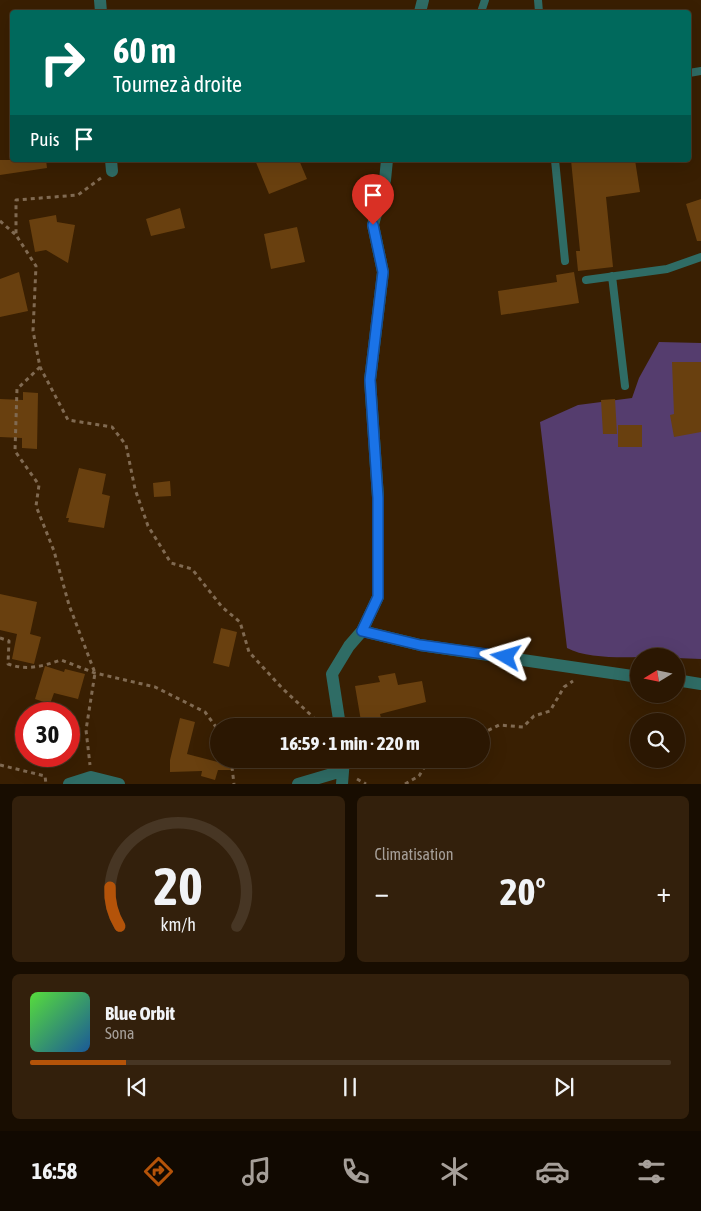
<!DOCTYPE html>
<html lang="fr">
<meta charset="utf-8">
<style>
body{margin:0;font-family:"Asap Condensed",sans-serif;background:#33200c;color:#f1f3f6;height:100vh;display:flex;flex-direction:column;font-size:19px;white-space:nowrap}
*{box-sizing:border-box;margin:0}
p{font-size:16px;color:#a69f99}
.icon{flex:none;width:28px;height:28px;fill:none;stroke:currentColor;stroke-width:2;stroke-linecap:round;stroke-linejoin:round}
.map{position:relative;height:784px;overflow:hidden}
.drawer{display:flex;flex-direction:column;gap:12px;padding:12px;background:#180d01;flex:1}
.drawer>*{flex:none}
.guide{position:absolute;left:10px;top:10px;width:681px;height:152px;border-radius:5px;box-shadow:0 5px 20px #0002,0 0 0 1px #473624;background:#00695c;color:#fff;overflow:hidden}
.needle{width:32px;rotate:260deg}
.tools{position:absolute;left:630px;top:648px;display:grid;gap:10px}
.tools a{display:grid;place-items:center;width:55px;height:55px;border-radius:50%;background:#2b1702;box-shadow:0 5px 20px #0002,0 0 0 1px #473624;font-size:25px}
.speed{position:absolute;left:15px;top:702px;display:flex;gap:10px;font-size:25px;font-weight:700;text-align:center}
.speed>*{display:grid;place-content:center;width:65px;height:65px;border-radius:50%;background:#2b1702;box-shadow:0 5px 20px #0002,0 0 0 1px #473624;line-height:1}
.speed .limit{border:8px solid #d22;background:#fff;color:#111}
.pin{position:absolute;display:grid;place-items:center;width:42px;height:42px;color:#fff;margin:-51px -21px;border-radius:50% 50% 50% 0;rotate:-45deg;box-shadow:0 0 5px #0007}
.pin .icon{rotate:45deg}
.me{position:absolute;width:55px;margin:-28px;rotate:277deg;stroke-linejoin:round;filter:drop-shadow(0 0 4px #0008)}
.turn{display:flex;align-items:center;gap:18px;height:105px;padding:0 20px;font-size:22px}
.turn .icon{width:65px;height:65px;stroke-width:2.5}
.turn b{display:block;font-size:35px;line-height:42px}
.then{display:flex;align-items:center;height:48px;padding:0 20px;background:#0003;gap:10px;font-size:19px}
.big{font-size:38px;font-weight:700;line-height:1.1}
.drawer .widget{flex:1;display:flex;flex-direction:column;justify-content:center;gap:8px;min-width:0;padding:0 18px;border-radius:8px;background:#33200c}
.drawer .dial{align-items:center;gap:0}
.dial svg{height:130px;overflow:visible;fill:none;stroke:#473624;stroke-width:7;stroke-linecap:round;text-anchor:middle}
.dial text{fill:#f1f3f6;stroke:none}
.song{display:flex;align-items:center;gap:15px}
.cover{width:60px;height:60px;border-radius:8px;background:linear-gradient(135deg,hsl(110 70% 55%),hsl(210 70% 35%))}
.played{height:5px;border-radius:2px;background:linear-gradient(90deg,#b45309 15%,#473624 15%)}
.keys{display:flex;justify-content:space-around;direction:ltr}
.heat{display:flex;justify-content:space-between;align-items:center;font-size:28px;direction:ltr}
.drawer .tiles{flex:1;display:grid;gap:12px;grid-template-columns:1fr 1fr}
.widget:last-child{grid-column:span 2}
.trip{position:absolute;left:210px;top:718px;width:280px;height:50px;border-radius:25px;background:#2b1702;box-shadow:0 5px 20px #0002,0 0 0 1px #473624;font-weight:700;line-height:50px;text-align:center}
.menu{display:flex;height:80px;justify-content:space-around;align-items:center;background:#110901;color:#a69f99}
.menu .icon{width:35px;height:35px}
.menu .on{color:#b45309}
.menu b{font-size:22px;color:#f1f3f6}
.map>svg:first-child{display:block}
.forest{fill:#553d6e}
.building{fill:#69400f}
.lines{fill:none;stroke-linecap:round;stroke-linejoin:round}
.path{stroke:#806a52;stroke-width:3;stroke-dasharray:4 4;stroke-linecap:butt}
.service{stroke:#2f6c65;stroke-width:8}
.minor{stroke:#2f6c65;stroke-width:12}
.route-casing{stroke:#114b97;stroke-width:12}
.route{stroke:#1a73e8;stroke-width:9}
</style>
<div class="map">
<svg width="701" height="784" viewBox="0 0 701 784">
<rect width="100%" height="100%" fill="#391f02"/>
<path class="forest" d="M659,342L701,343V659L676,658V656C647,656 593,662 567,648L540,422L578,405L632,398L639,378Z"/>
<path class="building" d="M0,160H46L47,168L0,175Z
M255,160H299L307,179L269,194Z
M571,160H635L640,192L606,197L613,267L578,271L576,251H580Z
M701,199V241H697L686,204Z
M180,208L185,228L151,236L146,219Z
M56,215L57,222L75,225L68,263L46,250L35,252L29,220Z
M297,227L305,262L271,269L264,234Z
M19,272L28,311L0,317V279Z
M574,272L579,303L501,315L498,291L557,282L556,275Z
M672,362H701V432L674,437L670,415L674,414Z
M23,392L38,393L37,449L22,448V438L0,437V399L23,400Z
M615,399L617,434H603L601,400Z
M618,425H642V447H618Z
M79,468L106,474L102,494L110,496L104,528L68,522L69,518H66Z
M170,481L171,496L154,497L153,483Z
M0,594L37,602L30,634L41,637L34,664L12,659L17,634L0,630Z
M221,628L237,632L229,667L213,663Z
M45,666L64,672L65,669L85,674L78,699L54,693L50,704L35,699Z
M395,673L398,685L422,681L426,702L380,714L381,718L361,721L355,686L380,682L378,676Z
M180,718L195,722L187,754L233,766V770H218L215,780L201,776L202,771L170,772V760Z"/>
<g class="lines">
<path class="path" d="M101,178L78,195L16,200V235L36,266L33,331L40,367L68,420L112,427L126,445L135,489L148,526L171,563L192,569L222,607L240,622L249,652L282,688L313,717L319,726
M0,221L16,235
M40,367L17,389L15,451L39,485L36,506L54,551L69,605L95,673L86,730L90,765
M0,638L9,641L8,664C27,671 43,666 61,660L95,673L155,687L205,712L219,731
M481,734L499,725L523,727L534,716L550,711L564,687L573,681
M231,759L234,784
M0,765L45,776L46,784
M357,779L366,784
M405,784L419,776L429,759"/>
<path class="service" d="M538,0L539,12
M481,12L485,0
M689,73L701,71
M555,160L565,261
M612,276L625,386
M586,280L667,269L701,257"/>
<path class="minor" d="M100,0L101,12
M420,12L423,0
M111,160L112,171
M362,631L420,645L639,677
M676,680L701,684
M340,726L332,674L349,646L362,631L378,597V497L370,380L383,272L373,225L385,180L387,160
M69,784L91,777L119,784
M298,784L342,771
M342,784L344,759"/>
</g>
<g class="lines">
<g class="route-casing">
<path id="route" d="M373,225L383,272L370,380L378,498V597L362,631L420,645L506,657"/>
</g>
<use href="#route" class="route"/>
</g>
</svg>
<div class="tools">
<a><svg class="needle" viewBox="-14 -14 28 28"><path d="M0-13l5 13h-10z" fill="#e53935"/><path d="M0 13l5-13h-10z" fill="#a69f99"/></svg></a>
<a><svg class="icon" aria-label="search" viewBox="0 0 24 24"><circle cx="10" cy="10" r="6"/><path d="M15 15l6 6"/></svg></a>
</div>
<div class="speed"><div class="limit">30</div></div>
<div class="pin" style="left:373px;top:225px;background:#d93025"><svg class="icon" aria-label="arrive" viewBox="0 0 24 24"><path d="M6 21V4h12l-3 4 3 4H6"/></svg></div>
<svg class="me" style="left:506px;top:657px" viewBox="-20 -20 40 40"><path d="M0-17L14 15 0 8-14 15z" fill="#1a73e8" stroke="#fff" stroke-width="4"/></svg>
<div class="trip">16:59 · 1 min · 220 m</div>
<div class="guide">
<div class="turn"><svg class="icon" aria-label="right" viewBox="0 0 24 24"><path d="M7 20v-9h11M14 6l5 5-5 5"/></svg><div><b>60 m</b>Tournez à droite</div></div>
<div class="then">Puis<svg class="icon" aria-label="arrive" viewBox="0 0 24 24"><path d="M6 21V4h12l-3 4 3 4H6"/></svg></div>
</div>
</div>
<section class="drawer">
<div class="tiles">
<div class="widget dial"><svg viewBox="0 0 100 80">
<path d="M14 69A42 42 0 1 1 86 69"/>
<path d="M14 69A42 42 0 0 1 8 45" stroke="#b45309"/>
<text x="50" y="56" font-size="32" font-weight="700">20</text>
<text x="50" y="72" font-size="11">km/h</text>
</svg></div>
<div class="widget"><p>Climatisation</p>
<div class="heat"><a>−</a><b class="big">20°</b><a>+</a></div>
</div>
<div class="widget">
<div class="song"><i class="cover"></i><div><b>Blue Orbit</b><p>Sona</p></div></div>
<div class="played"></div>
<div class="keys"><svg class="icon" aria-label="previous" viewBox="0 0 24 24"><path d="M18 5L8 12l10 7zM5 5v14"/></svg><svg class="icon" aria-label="pause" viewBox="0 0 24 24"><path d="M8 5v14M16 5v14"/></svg><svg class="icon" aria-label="next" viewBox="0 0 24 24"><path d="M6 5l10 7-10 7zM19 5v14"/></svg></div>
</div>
</div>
</section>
<nav class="menu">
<b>16:58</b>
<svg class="icon on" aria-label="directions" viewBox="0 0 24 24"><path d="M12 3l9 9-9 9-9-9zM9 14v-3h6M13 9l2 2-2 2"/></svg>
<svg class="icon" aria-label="music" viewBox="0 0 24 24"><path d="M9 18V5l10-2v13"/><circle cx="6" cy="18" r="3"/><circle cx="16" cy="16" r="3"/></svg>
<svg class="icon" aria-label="phone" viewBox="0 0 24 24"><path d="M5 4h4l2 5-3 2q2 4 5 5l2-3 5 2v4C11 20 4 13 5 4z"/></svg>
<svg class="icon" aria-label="climate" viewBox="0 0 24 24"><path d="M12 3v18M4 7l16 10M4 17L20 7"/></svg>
<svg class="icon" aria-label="car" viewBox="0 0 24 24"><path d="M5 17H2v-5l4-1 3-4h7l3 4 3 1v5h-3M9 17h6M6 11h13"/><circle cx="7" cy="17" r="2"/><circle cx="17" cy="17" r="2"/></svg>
<svg class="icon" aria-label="filters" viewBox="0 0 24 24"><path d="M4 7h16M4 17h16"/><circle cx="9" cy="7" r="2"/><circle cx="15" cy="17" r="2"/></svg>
</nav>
